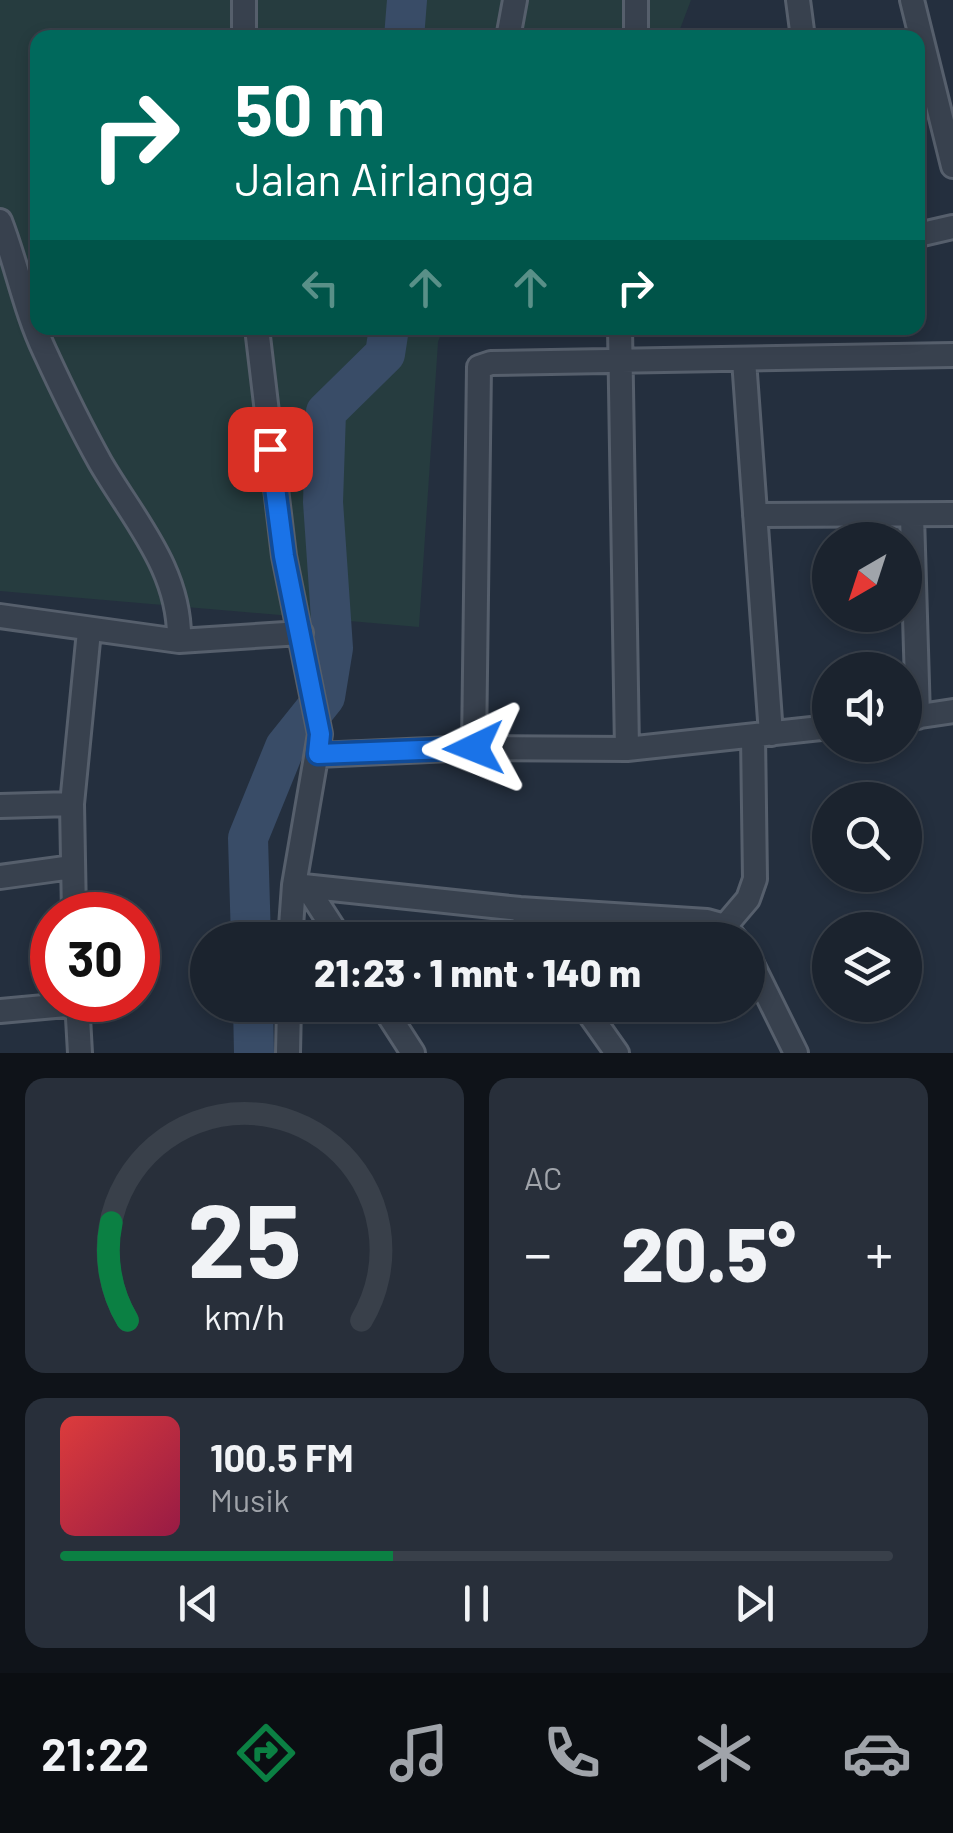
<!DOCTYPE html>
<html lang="id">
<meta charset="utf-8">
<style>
body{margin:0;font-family:Barlow,sans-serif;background:#282f3a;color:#f1f3f6;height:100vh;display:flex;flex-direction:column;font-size:38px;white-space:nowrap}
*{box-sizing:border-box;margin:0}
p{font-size:32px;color:#a0a4aa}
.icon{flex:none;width:55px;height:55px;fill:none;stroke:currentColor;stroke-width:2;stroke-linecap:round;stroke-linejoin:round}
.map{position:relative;height:1053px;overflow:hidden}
.sheet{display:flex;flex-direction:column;gap:25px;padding:25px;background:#0f1319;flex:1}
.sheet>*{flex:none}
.banner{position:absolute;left:30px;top:30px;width:895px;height:305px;border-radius:20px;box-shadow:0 5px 15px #0003,0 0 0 2px #39404a;background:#00695c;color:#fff;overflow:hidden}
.needle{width:65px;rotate:219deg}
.tools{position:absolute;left:812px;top:522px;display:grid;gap:20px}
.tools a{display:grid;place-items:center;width:110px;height:110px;border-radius:50%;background:#1b232e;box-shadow:0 5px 15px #0003,0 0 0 2px #39404a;font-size:50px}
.speed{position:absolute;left:30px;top:892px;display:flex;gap:20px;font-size:50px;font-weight:700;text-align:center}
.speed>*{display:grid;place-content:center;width:130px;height:130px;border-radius:50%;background:#1b232e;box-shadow:0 5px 15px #0003,0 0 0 2px #39404a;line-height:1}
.speed .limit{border:15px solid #d22;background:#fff;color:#111}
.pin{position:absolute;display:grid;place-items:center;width:85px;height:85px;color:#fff;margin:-42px;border-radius:20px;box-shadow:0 5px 15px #0006}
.me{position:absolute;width:110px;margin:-55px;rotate:268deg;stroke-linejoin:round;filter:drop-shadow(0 0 8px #0008)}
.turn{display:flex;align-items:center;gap:35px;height:210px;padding:0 40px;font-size:45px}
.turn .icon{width:130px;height:130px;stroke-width:2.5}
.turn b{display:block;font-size:70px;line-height:85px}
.lanes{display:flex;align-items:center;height:95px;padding:0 40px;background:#0003;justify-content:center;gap:50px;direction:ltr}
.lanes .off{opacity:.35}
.big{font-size:75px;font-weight:800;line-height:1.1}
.sheet .tile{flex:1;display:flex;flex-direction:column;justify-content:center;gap:15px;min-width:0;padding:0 35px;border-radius:20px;background:#282f3a}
.sheet .dial{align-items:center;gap:0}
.dial svg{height:260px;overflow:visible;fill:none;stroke:#39404a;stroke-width:7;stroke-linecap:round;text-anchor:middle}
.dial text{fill:#f1f3f6;stroke:none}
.song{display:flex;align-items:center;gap:30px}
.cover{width:120px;height:120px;border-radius:15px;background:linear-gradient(135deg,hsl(0 70% 55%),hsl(340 70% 35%))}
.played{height:10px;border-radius:5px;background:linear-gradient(90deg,#0b8043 40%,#39404a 40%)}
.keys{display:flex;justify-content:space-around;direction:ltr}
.heat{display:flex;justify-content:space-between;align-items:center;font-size:55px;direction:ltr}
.sheet .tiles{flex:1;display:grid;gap:25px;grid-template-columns:1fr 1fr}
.tile:last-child{grid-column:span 2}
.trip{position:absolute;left:190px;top:922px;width:575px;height:100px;border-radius:50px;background:#1b232e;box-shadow:0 5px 15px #0003,0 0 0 2px #39404a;font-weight:800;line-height:100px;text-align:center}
.tab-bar{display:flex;height:160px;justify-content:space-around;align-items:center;background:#0b0e12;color:#a0a4aa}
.tab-bar .icon{width:70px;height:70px}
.tab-bar .selected{color:#0b8043}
.tab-bar b{font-size:45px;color:#f1f3f6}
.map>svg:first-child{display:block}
.green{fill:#263c3f}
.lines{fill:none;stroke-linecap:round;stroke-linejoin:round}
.river{stroke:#394c67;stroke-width:40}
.street-casing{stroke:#565f6c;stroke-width:28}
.street{stroke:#38414e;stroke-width:22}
.route-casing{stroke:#114b97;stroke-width:25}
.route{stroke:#1a73e8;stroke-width:18}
</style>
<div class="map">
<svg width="953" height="1053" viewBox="0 0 953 1053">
<rect width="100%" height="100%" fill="#242f3e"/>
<path class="green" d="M0,0H691L677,37L38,38V328H443L438,342L419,627L0,591Z"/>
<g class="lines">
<path class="river" d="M404,38L407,0
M251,940L248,838L285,747L325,697L333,648L323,502L326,412L385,354L389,328
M253,1005L254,1053"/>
<g class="street-casing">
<path id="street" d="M244,0V38
M798,0L803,38
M912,0L953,166
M508,38L515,0
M636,38V0
M0,221C17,265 25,310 45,352C62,389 80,426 100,462C133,519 181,570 179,641
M918,235L953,227
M257,328L284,556L320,734L294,885L290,940
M620,328L627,749
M744,360L771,734
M755,515L953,514
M912,516L918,717
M0,616L179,641L301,633
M907,718L953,711
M474,748L479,367L491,363L953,355
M317,755L474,748L627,749L830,727
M0,806L72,804
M0,877L72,867
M294,885L520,909L707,921L725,926L736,940
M308,889L341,940
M520,909L538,940
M74,915L72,804L89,631
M725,926L748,899L755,879L753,736
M748,956L796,1053
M77,1000L80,1053
M382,1005L413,1053
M583,1005L617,1053
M0,1011L77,1004
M288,1053L289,1005"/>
</g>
<use href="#street" class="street"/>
</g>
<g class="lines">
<g class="route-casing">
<path id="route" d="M270,449L284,556L320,734L318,754L474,748"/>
</g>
<use href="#route" class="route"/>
</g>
</svg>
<div class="tools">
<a><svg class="needle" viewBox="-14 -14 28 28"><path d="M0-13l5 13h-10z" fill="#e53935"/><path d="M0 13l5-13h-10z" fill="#a0a4aa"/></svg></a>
<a><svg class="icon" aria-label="sound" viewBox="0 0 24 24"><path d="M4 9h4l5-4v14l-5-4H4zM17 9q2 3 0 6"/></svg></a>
<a><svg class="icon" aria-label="search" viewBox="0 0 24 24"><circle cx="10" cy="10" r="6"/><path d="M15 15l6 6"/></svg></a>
<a><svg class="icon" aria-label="layers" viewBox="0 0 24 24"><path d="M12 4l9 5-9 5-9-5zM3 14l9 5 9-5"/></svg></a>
</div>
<div class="speed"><div class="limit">30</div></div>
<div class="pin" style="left:270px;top:449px;background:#d93025"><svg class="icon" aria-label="arrive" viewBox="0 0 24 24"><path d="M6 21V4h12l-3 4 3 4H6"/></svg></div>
<svg class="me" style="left:474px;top:748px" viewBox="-20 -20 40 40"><path d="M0-17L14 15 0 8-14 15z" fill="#1a73e8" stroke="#fff" stroke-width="4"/></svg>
<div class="trip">21:23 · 1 mnt · 140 m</div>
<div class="banner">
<div class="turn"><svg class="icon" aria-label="right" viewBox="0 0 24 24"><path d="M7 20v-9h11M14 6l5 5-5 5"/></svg><div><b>50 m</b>Jalan Airlangga</div></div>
<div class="lanes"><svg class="icon off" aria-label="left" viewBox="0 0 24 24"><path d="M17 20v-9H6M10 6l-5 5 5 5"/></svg><svg class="icon off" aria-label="ahead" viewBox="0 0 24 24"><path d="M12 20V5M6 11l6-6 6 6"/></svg><svg class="icon off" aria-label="ahead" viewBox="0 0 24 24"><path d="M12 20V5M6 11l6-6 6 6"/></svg><svg class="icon" aria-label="right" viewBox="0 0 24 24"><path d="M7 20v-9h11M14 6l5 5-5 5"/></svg></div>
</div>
</div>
<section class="sheet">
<div class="tiles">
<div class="tile dial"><svg viewBox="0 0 100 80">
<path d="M14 69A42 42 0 1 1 86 69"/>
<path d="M14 69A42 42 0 0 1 9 39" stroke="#0b8043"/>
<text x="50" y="56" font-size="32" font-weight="700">25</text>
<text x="50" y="72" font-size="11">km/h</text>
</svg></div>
<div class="tile"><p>AC</p>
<div class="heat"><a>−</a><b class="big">20.5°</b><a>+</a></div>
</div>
<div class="tile">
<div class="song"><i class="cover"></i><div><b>100.5 FM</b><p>Musik</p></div></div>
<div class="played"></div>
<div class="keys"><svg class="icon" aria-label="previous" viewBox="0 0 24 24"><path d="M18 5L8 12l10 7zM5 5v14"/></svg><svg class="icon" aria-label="pause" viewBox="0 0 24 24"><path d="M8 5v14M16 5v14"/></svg><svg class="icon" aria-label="next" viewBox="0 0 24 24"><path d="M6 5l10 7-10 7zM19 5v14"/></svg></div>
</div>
</div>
</section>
<nav class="tab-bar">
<b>21:22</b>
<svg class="icon selected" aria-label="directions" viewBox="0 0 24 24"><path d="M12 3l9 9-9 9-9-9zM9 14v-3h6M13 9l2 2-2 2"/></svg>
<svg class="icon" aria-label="music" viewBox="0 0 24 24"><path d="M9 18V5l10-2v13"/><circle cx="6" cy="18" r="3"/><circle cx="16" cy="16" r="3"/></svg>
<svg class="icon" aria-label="phone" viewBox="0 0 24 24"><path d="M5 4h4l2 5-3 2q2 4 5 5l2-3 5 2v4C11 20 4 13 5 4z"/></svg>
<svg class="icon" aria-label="climate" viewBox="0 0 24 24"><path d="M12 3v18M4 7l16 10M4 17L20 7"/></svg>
<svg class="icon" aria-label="car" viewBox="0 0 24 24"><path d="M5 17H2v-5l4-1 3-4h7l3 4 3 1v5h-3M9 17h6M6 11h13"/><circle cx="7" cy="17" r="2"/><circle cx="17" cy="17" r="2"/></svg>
</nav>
